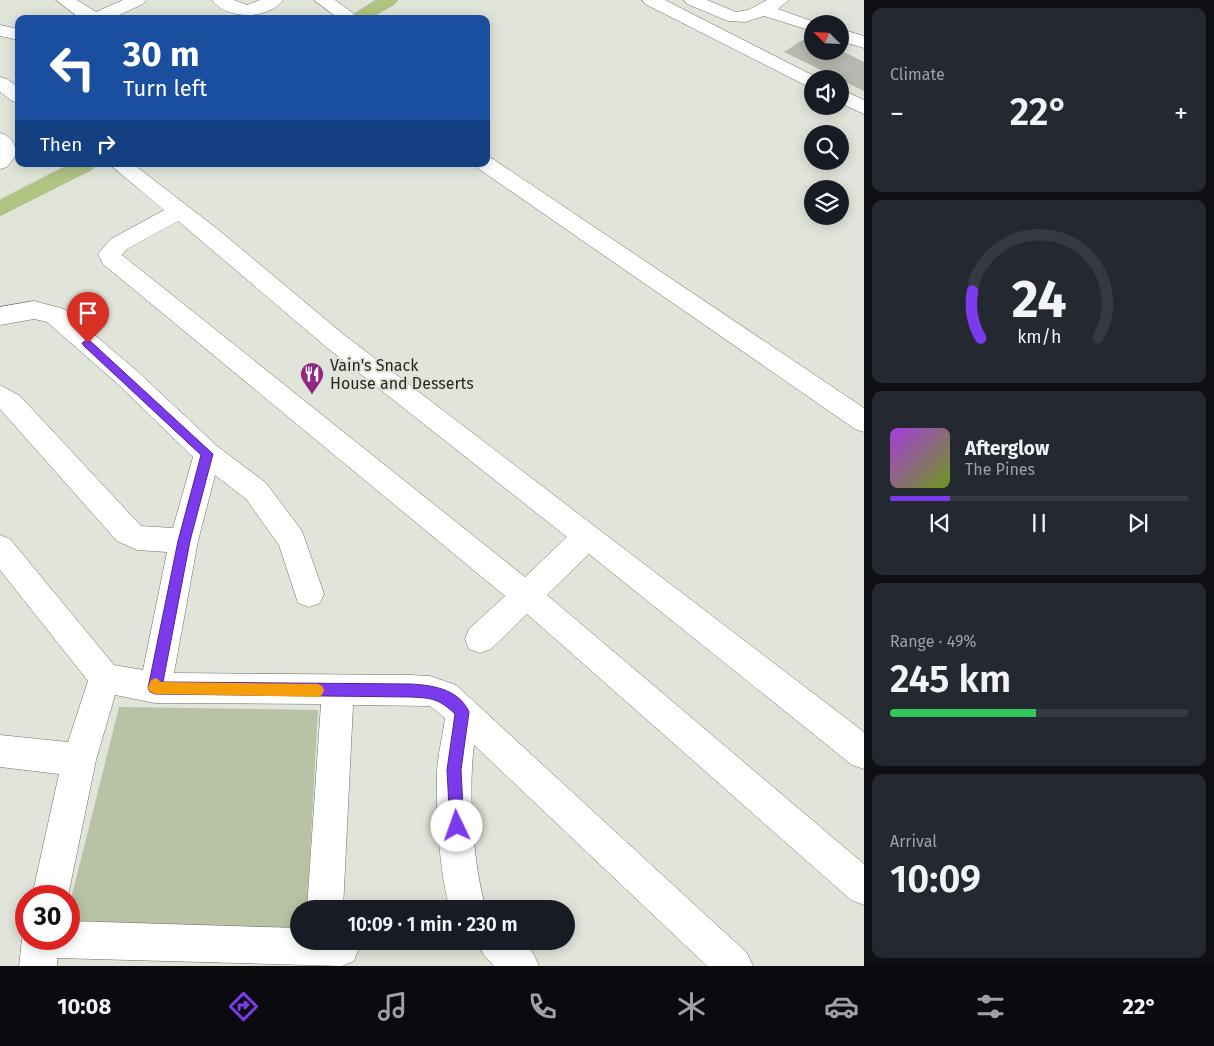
<!DOCTYPE html>
<meta charset="utf-8">
<style>
body{margin:0;font-family:"Fira Sans",sans-serif;background:#242831;color:#f1f3f6;height:100vh;display:flex;flex-direction:column;font-size:19px;white-space:nowrap}
*{box-sizing:border-box;margin:0}
p{font-size:16px;color:#9ea1a6}
.icon{flex:none;width:28px;height:28px;fill:none;stroke:currentColor;stroke-width:2;stroke-linecap:round;stroke-linejoin:round}
.map{position:relative;flex:1;overflow:hidden}
.sheet{display:flex;flex-direction:column;gap:8px;padding:8px;background:#0d0f14;width:350px}
.sheet>*{flex:none}
.hud{position:absolute;left:15px;top:15px;width:475px;height:152px;border-radius:10px;box-shadow:0 2px 12px #0003;background:#1a4fa0;color:#fff;overflow:hidden}
.needle{width:32px;rotate:294deg}
.controls{position:absolute;left:804px;top:15px;display:grid;gap:10px}
.controls a{display:grid;place-items:center;width:45px;height:45px;border-radius:50%;background:#171b24;box-shadow:0 2px 12px #0003;font-size:25px}
.speed{position:absolute;left:15px;top:885px;display:flex;gap:10px;font-size:25px;font-weight:700;text-align:center}
.speed>*{display:grid;place-content:center;width:65px;height:65px;border-radius:50%;background:#171b24;box-shadow:0 2px 12px #0003;line-height:1}
.speed .limit{border:8px solid #d22;background:#fff;color:#111}
.pin{position:absolute;display:grid;place-items:center;width:42px;height:42px;color:#fff;margin:-51px -21px;border-radius:50% 50% 50% 0;rotate:-45deg;box-shadow:0 0 5px #0007}
.pin .icon{rotate:45deg}
.me{position:absolute;width:55px;margin:-28px;rotate:357deg;stroke-linejoin:round;filter:drop-shadow(0 0 4px #0008)}
.turn{display:flex;align-items:center;gap:18px;height:105px;padding:0 25px;font-size:22px}
.turn .icon{width:65px;height:65px;stroke-width:2.5}
.turn b{display:block;font-size:35px;line-height:42px}
.then{display:flex;align-items:center;height:48px;padding:0 25px;background:#0003;gap:10px;font-size:19px}
.big{font-size:38px;font-weight:600;line-height:1.1}
.sheet .widget{flex:1;display:flex;flex-direction:column;justify-content:center;gap:8px;min-width:0;padding:0 18px;border-radius:10px;background:#242831}
.sheet .dial{align-items:center;gap:0}
.dial svg{height:130px;overflow:visible;fill:none;stroke:#363941;stroke-width:7;stroke-linecap:round;text-anchor:middle}
.dial text{fill:#f1f3f6;stroke:none}
.song{display:flex;align-items:center;gap:15px}
.cover{width:60px;height:60px;border-radius:8px;background:linear-gradient(135deg,hsl(280 70% 55%),hsl(80 70% 35%))}
.played{height:5px;border-radius:2px;background:linear-gradient(90deg,#7c3aed 20%,#363941 20%)}
.keys{display:flex;justify-content:space-around;direction:ltr}
.heat{display:flex;justify-content:space-between;align-items:center;font-size:28px;direction:ltr}
.charge{height:8px;border-radius:4px;background:linear-gradient(90deg,#34c759 49%,#363941 0)}
.trip{position:absolute;left:290px;top:900px;width:285px;height:50px;border-radius:25px;background:#171b24;box-shadow:0 2px 12px #0003;font-weight:600;line-height:50px;text-align:center}
.menu{display:flex;height:80px;justify-content:space-around;align-items:center;background:#090b0e;color:#9ea1a6}
.menu .icon{width:35px;height:35px}
.menu .active{color:#7c3aed}
.menu b{font-size:22px;color:#f1f3f6}
main{display:flex;flex:1;min-height:0}
.map>svg:first-child{display:block}
.green{fill:#b8c3a5}
.building{fill:#b5b9af}
.lines{fill:none;stroke-linecap:round;stroke-linejoin:round}
.minor-casing{stroke:#6e7168;stroke-width:1}
.major-casing{stroke:#c2c3c1;stroke-width:1}
.minor{fill:#fff;fill-rule:evenodd}
.major{fill:#b0c381;fill-rule:evenodd}
.route{fill:#7c3aed;stroke:#51269a}
.slow{fill:#f59e0b}
.labels{text-anchor:middle;dominant-baseline:central;stroke-width:4;stroke-linejoin:round;paint-order:stroke}
.poi-label{font-size:16px;fill:#262723;stroke:#e0e4d9;text-anchor:start}
</style>
<main>
<div class="map">
<svg width="864" height="966" viewBox="0 0 864 966">
<rect width="100%" height="100%" fill="#e0e4d9"/>
<path class="green" d="M119,707L318,710L307,909H299V941L69,933V907Z"/>
<path class="building" d="M809,36L812,37V51L840,50L864,62V91L784,52Z"/>
<g class="lines">
<g class="minor-casing">
<path id="minor" d="M56,0H77L96,12L123,0H146L143,4L111,19H81Z
M212,0H234L247,5L260,0H283C269,20 226,20 212,0Z
M314,0H335L361,19H339Z
M642,0H665L820,79H812V87L805,85L645,4Z
M684,0H707L736,12L748,10L767,0H789L778,9L820,24H812V31L764,16L745,22L728,21L687,4Z
M0,25L19,29V40L0,36Z
M840,29L864,36V48L840,41Z
M0,77L7,79L19,88V103L12,101L0,92Z
M840,89L864,100V114L840,103Z
M0,133C11,136 15,143 17,154L7,167L0,169Z
M486,157L493,159L864,408V432L855,429L479,169L476,164H486Z
M109,164H133L220,231L343,334L864,732V769L852,765L589,554L547,595L864,864V905L851,900L527,614L491,649L480,653L469,649L465,639L469,629L505,596L103,264L98,254L111,239L164,210ZM178,221L325,346L567,537L525,577L122,255L127,249Z
M34,301L64,309L137,371L217,446L266,483L302,531L324,594L320,603L309,607L298,603L279,545L246,499L215,475L198,541L174,673L410,675L430,676L456,685L747,953L753,966H707L474,745C468,790 473,865 486,909H450C439,871 436,811 437,771C438,753 443,735 445,718L430,706L353,705L343,909H307L321,704L155,703L115,695L96,760L68,896H32L59,774L0,767V735L68,742L88,681L0,570V535L10,539L114,665L143,670L167,552L137,550L117,541L0,409V385L20,396L141,526L173,528L193,457L119,385L47,322L34,319L0,325V307Z
M69,921L299,928V941H357L359,948L354,961L342,966L57,958V966H19L22,939L26,928V939H69Z
M478,941H522L533,953L539,966H494L483,954Z"/>
</g>
<g class="major-casing">
<path id="major" d="M376,0H398L395,4L369,19H346Z
M70,164H97L93,169L0,216V200Z"/>
</g>
<use href="#minor" class="minor"/>
<use href="#major" class="major"/>
</g>
<path class="route" d="M88,339L213,454L190,541L163,682L410,684C432,685 459,689 469,712L461,770L464,826L462,831L457,834L452,831L450,826L447,770L455,714C439,699 433,698 410,697L155,694L150,692L148,688L178,541L201,455L84,346L82,343Z"/>
<path class="slow" d="M156,678L161,682L318,684L322,686L324,690L322,695L318,697L155,694L150,692L148,688L151,680Z"/>
<defs>
<g id="restaurant-pin" transform="scale(1.25)"><path d="M0 17L-7.5 6A9.5 9.5 0 1 1 7.5 6Z" fill="#942686" stroke="#e0e4d9"/><path d="M-5-6h1v4h1v-4h1v4h1v-4h1v5L-1.5 .5V6h-2V.5L-5-1ZM5-6V6H3V1.5H1.5Q1.5-4 5-6Z" fill="#fff"/></g>
</defs>
<g fill-rule="evenodd">
<use href="#restaurant-pin" x="312" y="374"/>
</g>
<g class="labels">
<g class="poi-label">
<text x="330" y="365">Vain's Snack<tspan x="330" dy="18">House and Desserts</tspan></text>
</g>
</g>
</svg>
<div class="controls">
<a><svg class="needle" viewBox="-14 -14 28 28"><path d="M0-13l5 13h-10z" fill="#e53935"/><path d="M0 13l5-13h-10z" fill="#9ea1a6"/></svg></a>
<a><svg class="icon" aria-label="sound" viewBox="0 0 24 24"><path d="M4 9h4l5-4v14l-5-4H4zM17 9q2 3 0 6"/></svg></a>
<a><svg class="icon" aria-label="search" viewBox="0 0 24 24"><circle cx="10" cy="10" r="6"/><path d="M15 15l6 6"/></svg></a>
<a><svg class="icon" aria-label="layers" viewBox="0 0 24 24"><path d="M12 4l9 5-9 5-9-5zM3 14l9 5 9-5"/></svg></a>
</div>
<div class="speed"><div class="limit">30</div></div>
<div class="pin" style="left:88px;top:343px;background:#d93025"><svg class="icon" aria-label="arrive" viewBox="0 0 24 24"><path d="M6 21V4h12l-3 4 3 4H6"/></svg></div>
<svg class="me" style="left:457px;top:826px" viewBox="-20 -20 40 40"><circle r="19" fill="#fff"/><path d="M0-13L10 11 0 6-10 11z" fill="#7c3aed"/></svg>
<div class="trip">10:09 · 1 min · 230 m</div>
<div class="hud">
<div class="turn"><svg class="icon" aria-label="left" viewBox="0 0 24 24"><path d="M17 20v-9H6M10 6l-5 5 5 5"/></svg><div><b>30 m</b>Turn left</div></div>
<div class="then">Then<svg class="icon" aria-label="right" viewBox="0 0 24 24"><path d="M7 20v-9h11M14 6l5 5-5 5"/></svg></div>
</div>
</div>
<section class="sheet">
<div class="widget"><p>Climate</p>
<div class="heat"><a>−</a><b class="big">22°</b><a>+</a></div>
</div>
<div class="widget dial"><svg viewBox="0 0 100 80">
<path d="M14 69A42 42 0 1 1 86 69"/>
<path d="M14 69A42 42 0 0 1 9 40" stroke="#7c3aed"/>
<text x="50" y="56" font-size="32" font-weight="700">24</text>
<text x="50" y="72" font-size="11">km/h</text>
</svg></div>
<div class="widget">
<div class="song"><i class="cover"></i><div><b>Afterglow</b><p>The Pines</p></div></div>
<div class="played"></div>
<div class="keys"><svg class="icon" aria-label="previous" viewBox="0 0 24 24"><path d="M18 5L8 12l10 7zM5 5v14"/></svg><svg class="icon" aria-label="pause" viewBox="0 0 24 24"><path d="M8 5v14M16 5v14"/></svg><svg class="icon" aria-label="next" viewBox="0 0 24 24"><path d="M6 5l10 7-10 7zM19 5v14"/></svg></div>
</div>
<div class="widget"><p>Range · 49%</p><b class="big">245 km</b><div class="charge"></div></div>
<div class="widget"><p>Arrival</p><b class="big">10:09</b></div>
</section>
</main>
<nav class="menu">
<b>10:08</b>
<svg class="icon active" aria-label="directions" viewBox="0 0 24 24"><path d="M12 3l9 9-9 9-9-9zM9 14v-3h6M13 9l2 2-2 2"/></svg>
<svg class="icon" aria-label="music" viewBox="0 0 24 24"><path d="M9 18V5l10-2v13"/><circle cx="6" cy="18" r="3"/><circle cx="16" cy="16" r="3"/></svg>
<svg class="icon" aria-label="phone" viewBox="0 0 24 24"><path d="M5 4h4l2 5-3 2q2 4 5 5l2-3 5 2v4C11 20 4 13 5 4z"/></svg>
<svg class="icon" aria-label="climate" viewBox="0 0 24 24"><path d="M12 3v18M4 7l16 10M4 17L20 7"/></svg>
<svg class="icon" aria-label="car" viewBox="0 0 24 24"><path d="M5 17H2v-5l4-1 3-4h7l3 4 3 1v5h-3M9 17h6M6 11h13"/><circle cx="7" cy="17" r="2"/><circle cx="17" cy="17" r="2"/></svg>
<svg class="icon" aria-label="filters" viewBox="0 0 24 24"><path d="M4 7h16M4 17h16"/><circle cx="9" cy="7" r="2"/><circle cx="15" cy="17" r="2"/></svg>
<b>22°</b>
</nav>
